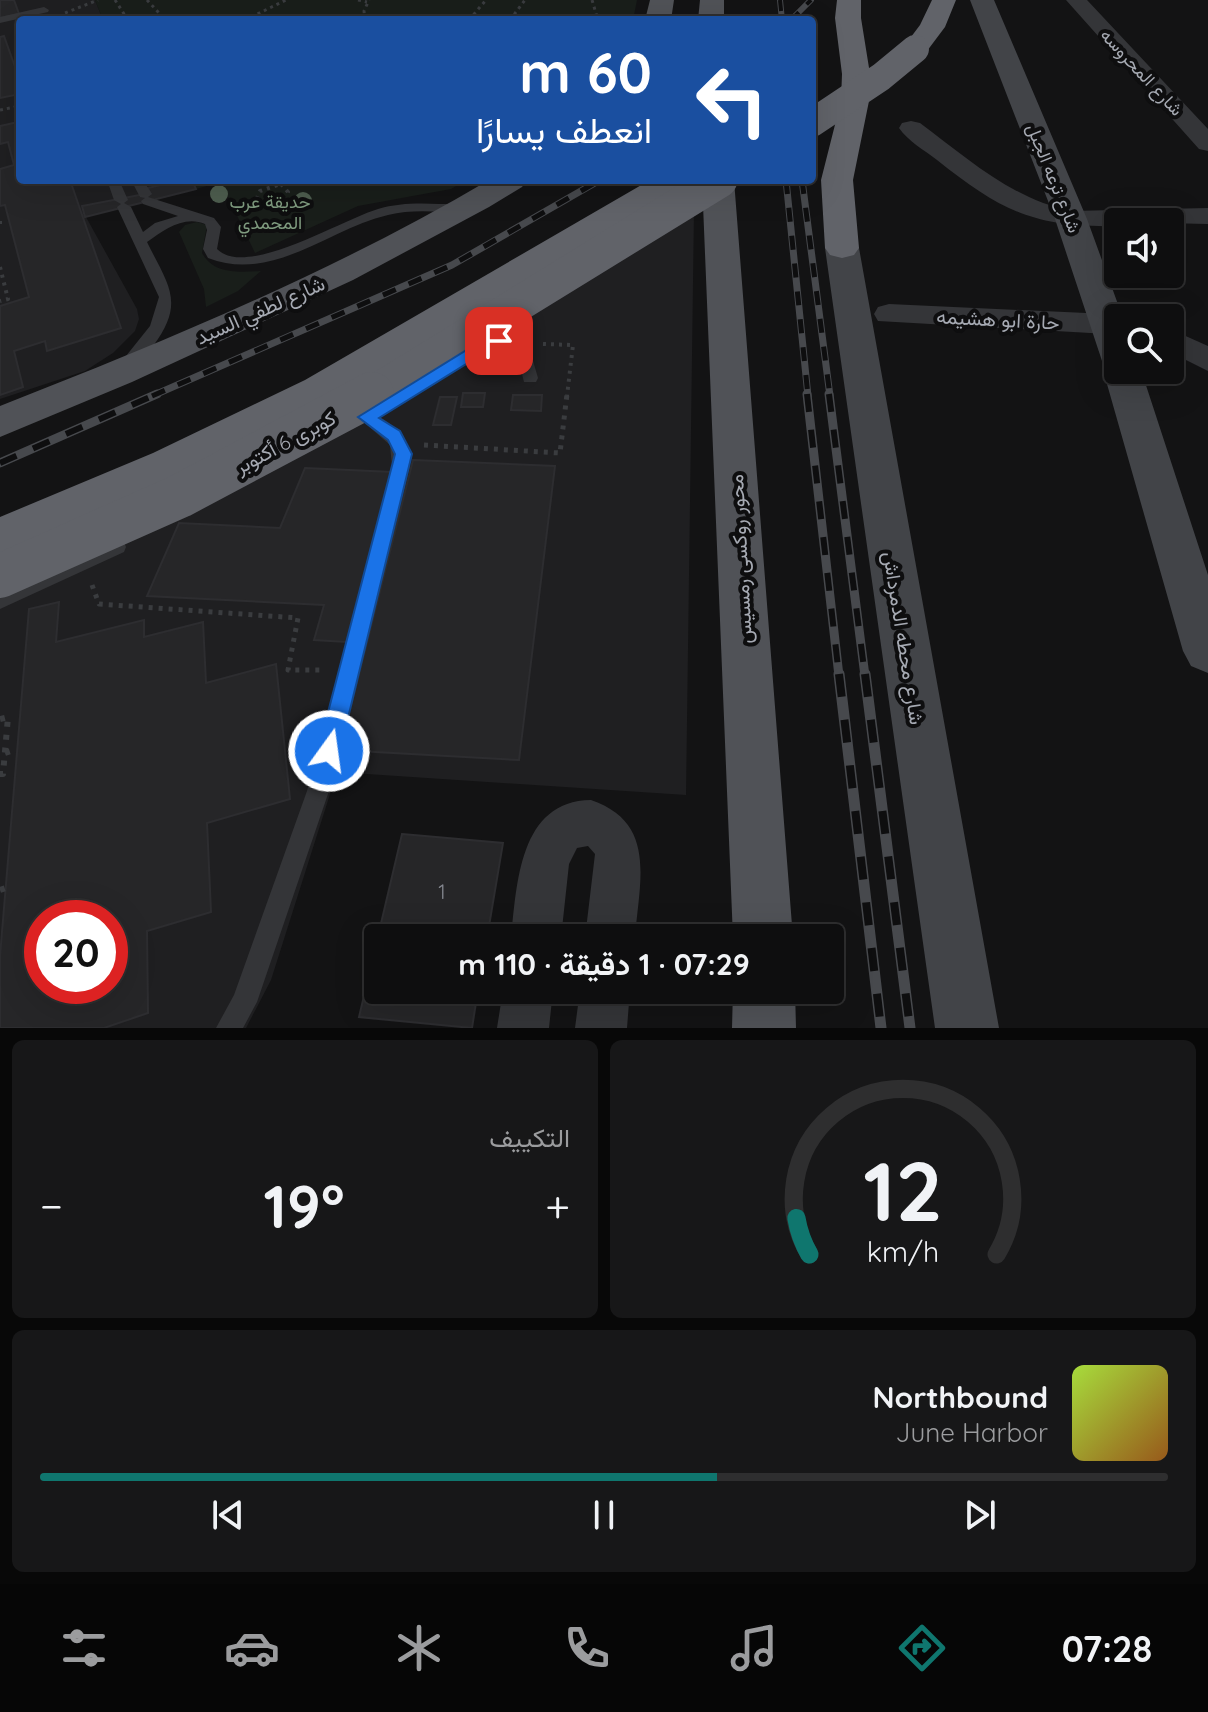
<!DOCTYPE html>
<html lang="ar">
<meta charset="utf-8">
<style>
body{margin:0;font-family:Quicksand,Vazirmatn,sans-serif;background:#171718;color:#f1f3f6;direction:rtl;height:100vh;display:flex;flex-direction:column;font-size:30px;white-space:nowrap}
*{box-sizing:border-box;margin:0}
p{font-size:26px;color:#9b9c9e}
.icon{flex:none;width:44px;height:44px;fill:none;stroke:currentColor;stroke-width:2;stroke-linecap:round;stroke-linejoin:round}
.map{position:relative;height:1028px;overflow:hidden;direction:ltr}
.side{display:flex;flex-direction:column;gap:12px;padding:12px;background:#080808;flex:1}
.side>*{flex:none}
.hud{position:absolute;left:16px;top:16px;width:800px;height:168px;border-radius:8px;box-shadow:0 8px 32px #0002,0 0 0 2px #2e2e2f;direction:rtl;background:#1a4fa0;color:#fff;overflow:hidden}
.buttons{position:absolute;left:1104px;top:208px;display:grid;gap:16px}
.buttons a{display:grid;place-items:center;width:80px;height:80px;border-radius:8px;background:#0e0e0f;box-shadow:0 8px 32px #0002,0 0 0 2px #2e2e2f;font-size:40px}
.speed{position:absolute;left:24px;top:900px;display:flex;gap:16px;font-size:40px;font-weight:700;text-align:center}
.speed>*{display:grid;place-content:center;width:104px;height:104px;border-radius:50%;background:#0e0e0f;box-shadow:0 8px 32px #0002,0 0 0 2px #2e2e2f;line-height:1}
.speed .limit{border:12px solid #d22;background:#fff;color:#111}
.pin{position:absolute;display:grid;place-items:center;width:68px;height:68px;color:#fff;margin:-34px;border-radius:16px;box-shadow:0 4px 12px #0006}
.me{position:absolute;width:88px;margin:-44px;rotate:14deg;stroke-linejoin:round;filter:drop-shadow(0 0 6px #0008)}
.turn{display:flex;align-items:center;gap:28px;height:168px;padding:0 32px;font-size:36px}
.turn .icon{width:104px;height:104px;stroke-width:2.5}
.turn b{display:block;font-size:56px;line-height:68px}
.big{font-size:60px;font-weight:700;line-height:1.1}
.side .tile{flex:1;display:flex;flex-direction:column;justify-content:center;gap:12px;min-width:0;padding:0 28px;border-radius:12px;background:#171718}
.side .dial{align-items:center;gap:0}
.dial svg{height:208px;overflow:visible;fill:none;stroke:#2e2e2f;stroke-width:7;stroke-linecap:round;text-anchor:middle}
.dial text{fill:#f1f3f6;stroke:none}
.song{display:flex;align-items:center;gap:24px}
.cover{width:96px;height:96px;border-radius:12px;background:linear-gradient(135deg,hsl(80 70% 55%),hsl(30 70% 35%))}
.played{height:8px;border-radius:4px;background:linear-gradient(90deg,#0f766e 60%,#2e2e2f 60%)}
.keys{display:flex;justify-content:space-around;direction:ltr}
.heat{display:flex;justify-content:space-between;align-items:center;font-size:44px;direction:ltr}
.side .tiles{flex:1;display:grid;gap:12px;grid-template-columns:1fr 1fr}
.tile:last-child{grid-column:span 2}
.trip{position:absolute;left:364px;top:924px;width:480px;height:80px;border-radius:8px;background:#0e0e0f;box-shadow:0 8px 32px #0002,0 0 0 2px #2e2e2f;font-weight:700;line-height:80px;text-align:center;direction:rtl}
.dock{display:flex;height:128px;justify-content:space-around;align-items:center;background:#060606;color:#9b9c9e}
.dock .icon{width:56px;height:56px}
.dock .active{color:#0f766e}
.dock b{font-size:36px;color:#f1f3f6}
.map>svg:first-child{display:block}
.built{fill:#1f1f21;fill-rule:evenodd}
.green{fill:#191e1a}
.building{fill:#262628;stroke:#2d2d30;stroke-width:2;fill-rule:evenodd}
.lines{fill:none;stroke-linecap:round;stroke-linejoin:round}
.path-far3{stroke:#3a3c3f;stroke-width:3;stroke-dasharray:3 4;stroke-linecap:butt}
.path-far2{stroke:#3a3c3f;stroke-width:4;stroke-dasharray:3 5;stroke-linecap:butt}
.path-far1{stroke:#3a3c3f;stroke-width:5;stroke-dasharray:4 6;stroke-linecap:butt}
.path{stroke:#3a3c3f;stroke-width:6;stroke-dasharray:5 8;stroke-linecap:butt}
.service{fill:#343538;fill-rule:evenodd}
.minor{fill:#343538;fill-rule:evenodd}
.secondary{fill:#424448;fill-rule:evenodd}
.primary{fill:#505257;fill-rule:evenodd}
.motorway{fill:#616369;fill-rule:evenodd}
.rail-far3-casing{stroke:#47494d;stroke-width:6}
.rail-far2-casing{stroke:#47494d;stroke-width:7}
.rail-far1-casing{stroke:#47494d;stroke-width:9}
.rail-casing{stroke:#47494d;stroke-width:11}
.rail-far3{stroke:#0e0e0f;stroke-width:4;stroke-dasharray:11;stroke-linecap:butt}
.rail-far2{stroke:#0e0e0f;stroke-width:5;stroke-dasharray:14;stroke-linecap:butt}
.rail-far1{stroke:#0e0e0f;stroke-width:6;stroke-dasharray:18;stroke-linecap:butt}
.rail{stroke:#0e0e0f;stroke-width:8;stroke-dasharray:23;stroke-linecap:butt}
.motorway-bridge-far2{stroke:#616369;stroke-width:28}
.motorway-bridge-far1{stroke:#616369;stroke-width:35}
.motorway-bridge{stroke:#616369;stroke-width:44}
.tree{fill:#4e5e4f}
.route{fill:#1a73e8;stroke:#114b97;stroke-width:2}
.labels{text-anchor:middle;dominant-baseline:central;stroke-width:8;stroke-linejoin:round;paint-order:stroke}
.far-street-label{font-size:18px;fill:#a6aab3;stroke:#0e0e0f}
.far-park-label{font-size:18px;fill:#7f9b7f;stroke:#0e0e0f}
.street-label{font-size:20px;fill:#a6aab3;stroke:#0e0e0f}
.near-number-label{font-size:20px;fill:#858890}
</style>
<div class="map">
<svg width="1208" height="1028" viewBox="0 0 1208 1028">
<rect width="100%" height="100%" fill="#131314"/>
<path class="built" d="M0,0H95L103,20H20V180H192L196,189L86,217L137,309L139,319L135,331L113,353L85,371L0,399Z
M694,210L686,795L337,772L271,980L246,1028H0V592ZM42,918H110V986H42Z"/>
<path class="green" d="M95,0H637L633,20H103Z
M193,180H466L451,189L358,206L255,253L221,182L196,189Z
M197,222L207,225L202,253C214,275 240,272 261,271L238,291L206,307L204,289L179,232L185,225Z"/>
<path class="building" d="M0,0H14L19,14L0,18Z
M4,36L20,81V94L0,98V37Z
M18,122L20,180H70L121,328L47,351L45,341L14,351L23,387L0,395V306L29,297L5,205L0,206V169L14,165L8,142L0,144V126Z
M182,180H192L196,189L85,217L82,206L150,193L148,188Z
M463,393H485L483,407H461Z
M513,395H542L541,411L511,410Z
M440,397H457L451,425H433Z
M413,460L555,466L519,760L340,750Z
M305,468L392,472L347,642L314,640L324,605L147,596L179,523L280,528Z
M59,602L56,642L144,620V637L203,622L206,683L276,664L290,799L207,823L211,912L147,931L148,1013L104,1028H0V956L29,609ZM42,918H110V986H42Z
M402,834L503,843L487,938H378V990H478L472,1028L359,1017Z"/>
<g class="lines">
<path class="path-far3" d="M115,0L128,20
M147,0L159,13L151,20
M358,0L367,2
M592,0L598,20
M65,13L98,0
M245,20L286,0
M365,20L364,11L369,0
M469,20L486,0
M510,20L525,0
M0,110L20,106"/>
<path class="path-far2" d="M281,184L288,192C282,203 272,206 260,203L257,198L260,191Z
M0,221V228
M0,267L8,299L0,301
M543,344L573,345L567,396"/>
<path class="path-far1" d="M424,445L560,453L567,394
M92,585L99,604L298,618L288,670H321"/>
<path class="path" d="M0,719L8,717L3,774H0
M5,753L17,749
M0,890L6,888"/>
<path class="service" d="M44,7L49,10L48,12L0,23V17Z
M107,180H119L128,200L124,203L131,207L143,232L155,223L178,216L143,204L141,201L145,198L140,197L131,180H143L152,194L148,197L214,218L221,227L217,249C246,279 343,219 378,209C398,203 419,203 439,204C450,204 461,203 469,209L462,213C438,212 412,209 388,215C328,229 273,283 208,258L203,249L207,230L205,224C184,215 164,230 147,242C168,285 186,302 153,346C146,355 137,368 126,371L118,366L150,326L159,297L117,207L121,204L114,200Z
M500,338L518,341L529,347L538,378L536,382H524L517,354C479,331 437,399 409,392L407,388L464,350Z
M366,411C391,419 411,439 410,466L329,791L257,1002L243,1028H216L234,995L307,791L392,466L390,445L358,417Z
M117,540L124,542L126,547L124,552L0,609V592Z"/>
<path class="minor" d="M1066,0H1087L1208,129V151L1199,149Z
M911,121L920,123C967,158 1012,199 1071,211L1208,208V224L1118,222V226C1035,228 1001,211 937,160C924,150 908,141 899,128L902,123Z
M889,304L1108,314L1119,318L1118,331L1108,334L878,321L874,314L878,307Z
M1170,329L1208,346V371L1170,352Z
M591,800C658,823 639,882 635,938H585L595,854L588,846L577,848L569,864L561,938H511C517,884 519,801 591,800Z
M503,990H553L549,1028H497Z
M580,990H630L627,1028H575Z"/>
<path class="secondary" d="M970,0H994L1087,219L1123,318H1118V370H1141L1208,575V673L1191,666L1183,651L1103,370L1104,367L1055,219Z
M842,238L854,241L859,248L999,1028H935L825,248L830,241Z"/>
<path class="primary" d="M650,0H674L671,20H645Z
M700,0H724V20H698Z
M489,180H527L522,187L489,207L353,280L132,382L0,437V406C166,341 335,271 489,180Z
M702,180H734L793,938H733Z
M733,990H795L796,1028H732Z"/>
<path class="motorway" d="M837,0H861V18L870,74L869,101L853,180L859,248L854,255L842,258L830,255L825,248L821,180L841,101L842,74L835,18Z
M932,0H956L945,27L924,55H906L902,49L920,25Z
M650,180H688L683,187C505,296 331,410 140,496C94,516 48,538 0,554V517L153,453L305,380Z"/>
<g class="rail-far3-casing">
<path id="rail-far3" d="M780,0L782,20
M791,20L811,0"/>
</g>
<g class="rail-far2-casing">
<path id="rail-far2" d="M786,180L808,396
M802,180L830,396
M152,396L452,265L600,180"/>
</g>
<g class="rail-far1-casing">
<path id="rail-far1" d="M807,394L839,676
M829,394L865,676
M0,463L157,394"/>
</g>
<g class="rail-casing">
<path id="rail" d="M839,674L881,1028
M865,674L910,1028"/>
</g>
<use href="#rail-far3" class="rail-far3"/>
<use href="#rail-far2" class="rail-far2"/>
<use href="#rail-far1" class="rail-far1"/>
<use href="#rail" class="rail"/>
<path class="motorway-bridge-far2" d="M812,123L881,77L915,49"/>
<path class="motorway-bridge-far1" d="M369,396L720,180"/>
<path class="motorway-bridge" d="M0,576L180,496L372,394"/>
</g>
<g class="tree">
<circle cx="219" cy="194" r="9"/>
<circle cx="303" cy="201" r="9"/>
</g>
<path class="route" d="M499,336L504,338V345L489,350L379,418L400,431L412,454L340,751L337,758L329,761L321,758L318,751L395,454L388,440L358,417L478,343Z"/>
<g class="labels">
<g class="far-street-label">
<text transform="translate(1142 72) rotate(47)">شارع المحروسه</text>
<text transform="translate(1054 178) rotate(68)">شارع ترعه الجبل</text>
</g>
<g class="far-park-label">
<text x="270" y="201">حديقة عرب<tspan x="270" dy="21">المحمدي</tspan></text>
</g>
<g class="street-label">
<text transform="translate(260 310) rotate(-24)">شارع لطفي السيد</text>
<text transform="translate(998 319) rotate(3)">حارة ابو هشيمه</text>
<text transform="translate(285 442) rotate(-28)">كوبرى 6 أكتوبر</text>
<text transform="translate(740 559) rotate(-93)">محور روكسى رمسيس</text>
<text transform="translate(904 638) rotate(81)">شارع محطه الدمرداش</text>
</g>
<g class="near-number-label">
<text x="442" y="891">1</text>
</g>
</g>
</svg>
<div class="buttons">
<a><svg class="icon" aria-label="sound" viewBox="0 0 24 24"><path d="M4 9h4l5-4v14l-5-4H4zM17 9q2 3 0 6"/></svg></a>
<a><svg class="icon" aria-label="search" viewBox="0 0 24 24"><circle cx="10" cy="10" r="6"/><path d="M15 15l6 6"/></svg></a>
</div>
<div class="speed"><div class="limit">20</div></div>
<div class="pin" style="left:499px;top:341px;background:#d93025"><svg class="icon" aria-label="arrive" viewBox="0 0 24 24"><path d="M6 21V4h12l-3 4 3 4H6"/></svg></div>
<svg class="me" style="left:329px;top:751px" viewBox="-20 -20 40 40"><circle r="17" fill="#1a73e8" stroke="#fff" stroke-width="3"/><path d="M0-11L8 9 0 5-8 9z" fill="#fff"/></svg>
<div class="trip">07:29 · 1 دقيقة · 110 m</div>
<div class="hud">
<div class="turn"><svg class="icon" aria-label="left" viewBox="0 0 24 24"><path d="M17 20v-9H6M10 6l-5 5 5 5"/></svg><div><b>60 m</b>انعطف يسارًا</div></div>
</div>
</div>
<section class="side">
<div class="tiles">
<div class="tile dial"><svg viewBox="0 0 100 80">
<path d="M14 69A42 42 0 1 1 86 69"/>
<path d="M14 69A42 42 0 0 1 9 55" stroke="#0f766e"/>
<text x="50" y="56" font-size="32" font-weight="700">12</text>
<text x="50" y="72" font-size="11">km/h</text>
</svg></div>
<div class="tile"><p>التكييف</p>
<div class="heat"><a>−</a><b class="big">19°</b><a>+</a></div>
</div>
<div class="tile">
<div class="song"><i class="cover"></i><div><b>Northbound</b><p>June Harbor</p></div></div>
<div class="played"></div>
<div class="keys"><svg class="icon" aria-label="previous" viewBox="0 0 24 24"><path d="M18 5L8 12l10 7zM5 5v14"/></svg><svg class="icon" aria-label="pause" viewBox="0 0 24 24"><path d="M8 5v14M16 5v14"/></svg><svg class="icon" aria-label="next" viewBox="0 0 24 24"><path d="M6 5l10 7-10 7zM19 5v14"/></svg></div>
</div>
</div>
</section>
<nav class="dock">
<b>07:28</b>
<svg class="icon active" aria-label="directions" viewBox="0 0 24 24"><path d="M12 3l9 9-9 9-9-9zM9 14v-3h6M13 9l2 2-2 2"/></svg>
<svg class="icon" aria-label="music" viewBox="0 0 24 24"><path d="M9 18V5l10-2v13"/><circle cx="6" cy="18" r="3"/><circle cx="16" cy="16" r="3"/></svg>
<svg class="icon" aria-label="phone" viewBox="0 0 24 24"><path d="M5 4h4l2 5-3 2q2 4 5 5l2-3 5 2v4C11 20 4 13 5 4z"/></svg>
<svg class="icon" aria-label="climate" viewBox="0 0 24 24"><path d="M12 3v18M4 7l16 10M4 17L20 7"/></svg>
<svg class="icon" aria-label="car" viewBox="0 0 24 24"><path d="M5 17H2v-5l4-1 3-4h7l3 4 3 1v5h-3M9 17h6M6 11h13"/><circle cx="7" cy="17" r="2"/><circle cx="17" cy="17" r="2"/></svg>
<svg class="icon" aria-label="filters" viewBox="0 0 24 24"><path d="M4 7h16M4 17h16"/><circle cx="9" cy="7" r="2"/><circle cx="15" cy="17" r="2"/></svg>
</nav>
